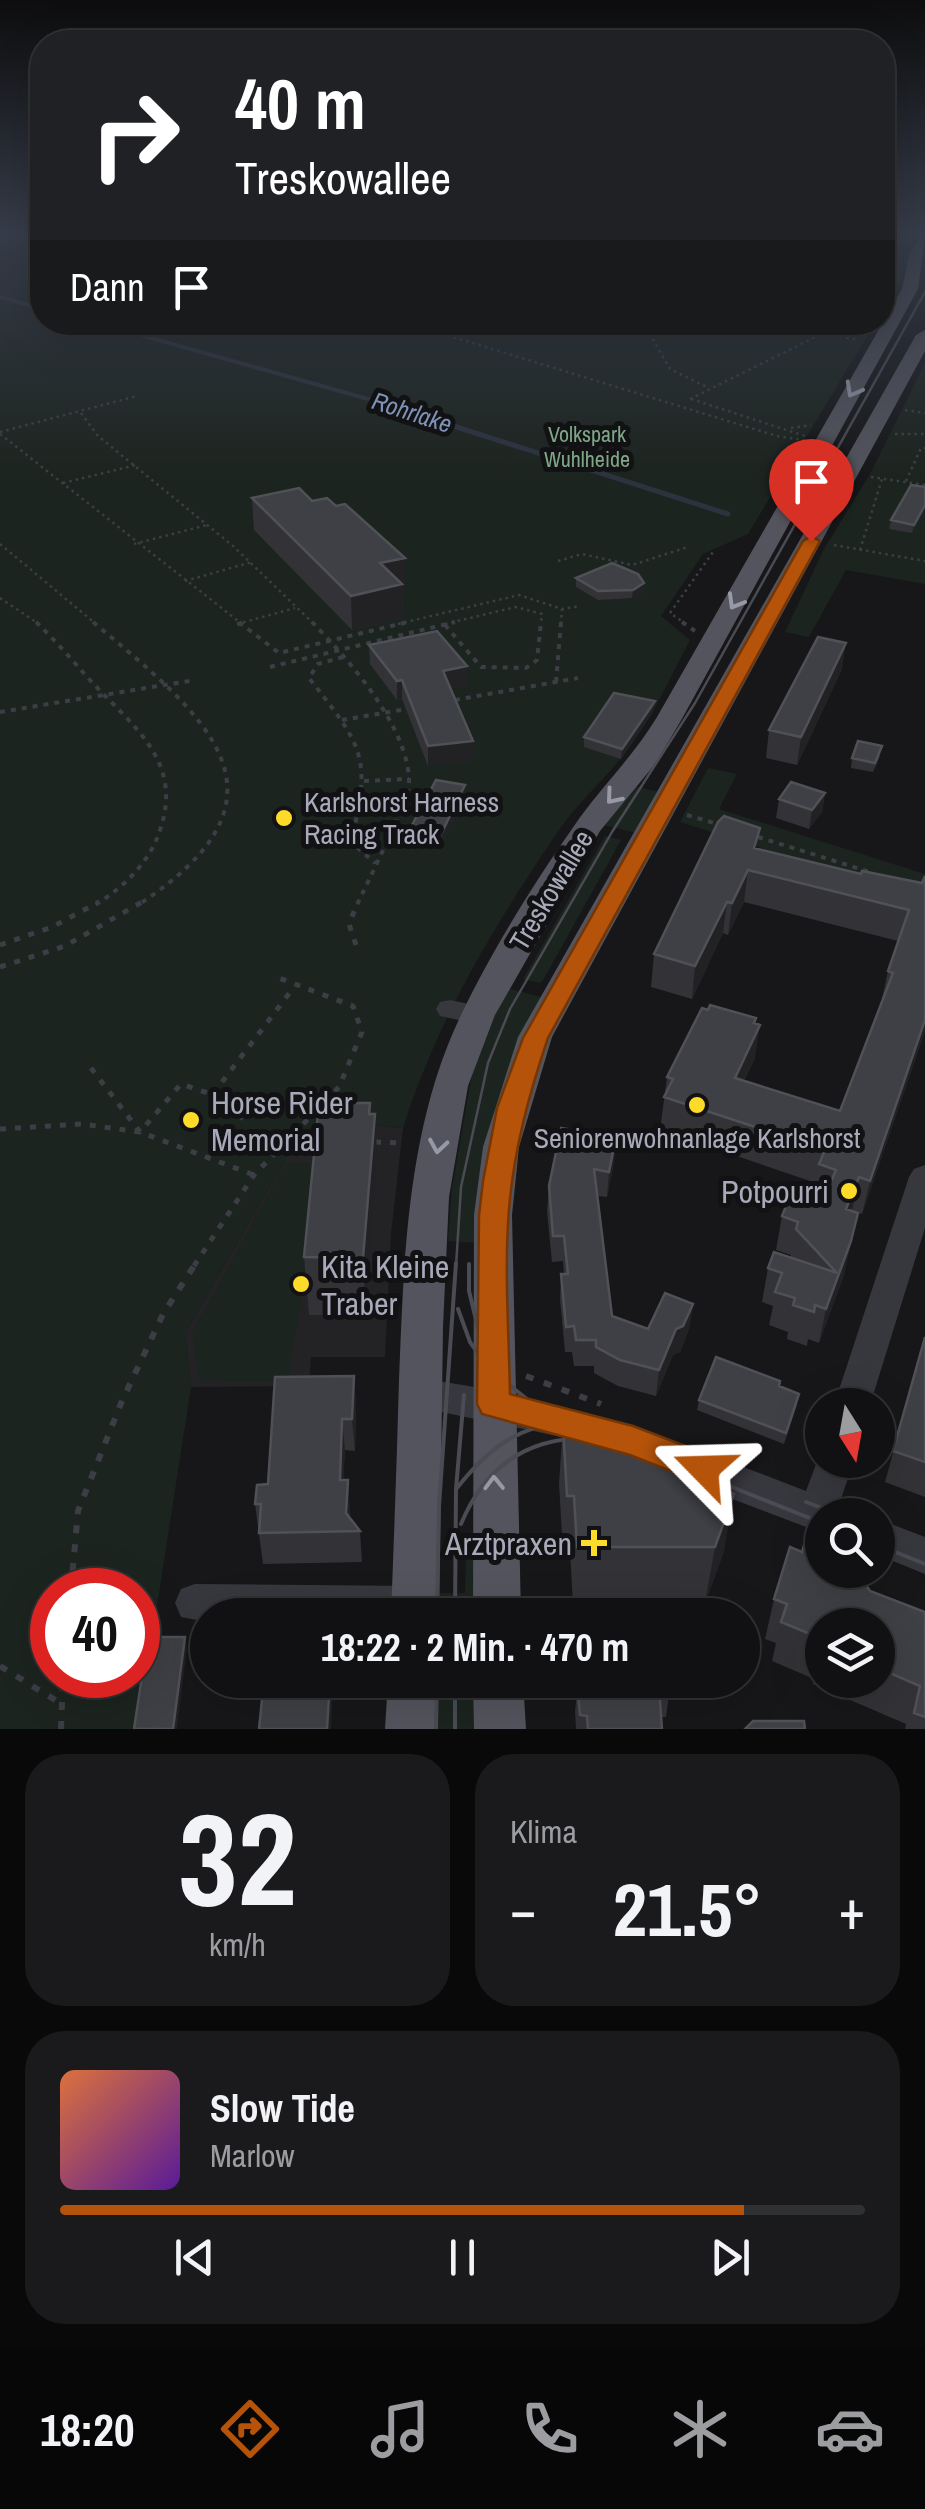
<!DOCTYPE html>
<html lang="de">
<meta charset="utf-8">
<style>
body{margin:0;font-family:"Archivo Narrow",sans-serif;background:#1a1a1c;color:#f1f3f6;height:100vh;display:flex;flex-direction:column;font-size:38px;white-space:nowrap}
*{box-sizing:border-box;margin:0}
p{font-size:32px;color:#9c9da0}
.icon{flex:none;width:55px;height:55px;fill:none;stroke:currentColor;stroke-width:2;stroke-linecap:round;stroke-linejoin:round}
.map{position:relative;height:1729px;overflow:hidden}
.drawer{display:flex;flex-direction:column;gap:25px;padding:25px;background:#09090a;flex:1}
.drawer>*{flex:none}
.guide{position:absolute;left:30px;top:30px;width:865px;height:305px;border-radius:40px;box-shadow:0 10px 40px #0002,0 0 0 2px #303133;background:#202124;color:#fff;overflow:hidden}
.needle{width:65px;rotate:169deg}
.controls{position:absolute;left:805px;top:1388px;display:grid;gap:20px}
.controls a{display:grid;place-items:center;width:90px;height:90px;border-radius:50%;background:#111113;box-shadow:0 10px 40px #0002,0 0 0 2px #303133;font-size:50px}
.speed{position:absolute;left:30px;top:1568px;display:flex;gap:20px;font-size:50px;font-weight:700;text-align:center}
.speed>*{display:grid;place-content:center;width:130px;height:130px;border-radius:50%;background:#111113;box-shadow:0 10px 40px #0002,0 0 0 2px #303133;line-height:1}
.speed .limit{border:15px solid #d22;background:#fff;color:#111}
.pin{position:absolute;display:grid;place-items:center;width:85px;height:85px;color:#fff;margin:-102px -42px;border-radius:50% 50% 50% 0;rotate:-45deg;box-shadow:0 0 10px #0007}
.pin .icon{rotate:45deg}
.me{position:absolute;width:110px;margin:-55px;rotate:292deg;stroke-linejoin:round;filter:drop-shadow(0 0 8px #0008)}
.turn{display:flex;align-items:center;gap:35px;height:210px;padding:0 40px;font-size:45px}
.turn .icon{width:130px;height:130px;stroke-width:2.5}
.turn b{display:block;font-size:70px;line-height:85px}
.then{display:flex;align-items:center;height:95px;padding:0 40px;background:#0003;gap:20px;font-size:38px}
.big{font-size:75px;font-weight:700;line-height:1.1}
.drawer .widget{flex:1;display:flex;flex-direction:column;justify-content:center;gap:15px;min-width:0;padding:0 35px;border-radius:40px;background:#1a1a1c}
.drawer .dial{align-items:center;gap:0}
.dial b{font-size:130px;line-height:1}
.song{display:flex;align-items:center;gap:30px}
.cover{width:120px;height:120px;border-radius:15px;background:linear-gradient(135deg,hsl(20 70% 55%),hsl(270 70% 35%))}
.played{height:10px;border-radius:5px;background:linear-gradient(90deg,#b45309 85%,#303133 85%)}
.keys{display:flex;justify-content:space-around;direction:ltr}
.heat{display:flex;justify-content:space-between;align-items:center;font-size:55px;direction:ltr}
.drawer .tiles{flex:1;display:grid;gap:25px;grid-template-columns:1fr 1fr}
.widget:last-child{grid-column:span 2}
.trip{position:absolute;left:190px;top:1598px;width:570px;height:100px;border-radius:50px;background:#111113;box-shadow:0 10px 40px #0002,0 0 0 2px #303133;font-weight:700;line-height:100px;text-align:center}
.menu{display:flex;height:160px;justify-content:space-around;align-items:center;background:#070708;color:#9c9da0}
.menu .icon{width:70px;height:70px}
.menu .current{color:#b45309}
.menu b{font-size:45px;color:#f1f3f6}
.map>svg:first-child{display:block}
.built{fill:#232326}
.green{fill:#1c241f;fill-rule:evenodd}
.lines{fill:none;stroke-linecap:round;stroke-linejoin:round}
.stream-far1{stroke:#2c333e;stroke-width:4}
.stream{stroke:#2c333e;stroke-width:5}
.path-far3{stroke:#3d3e45;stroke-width:2.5;stroke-dasharray:2.5 4;stroke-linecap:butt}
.path-far2{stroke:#3d3e45;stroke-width:4;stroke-dasharray:5 6;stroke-linecap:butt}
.path-far1{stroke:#3d3e45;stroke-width:5;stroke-dasharray:6 9;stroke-linecap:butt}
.path{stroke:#3d3e45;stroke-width:6;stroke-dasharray:8 11;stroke-linecap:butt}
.minor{fill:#37373e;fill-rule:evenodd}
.major{fill:#53545d;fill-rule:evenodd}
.tram-far1{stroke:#4a4b53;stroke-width:2.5}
.tram{stroke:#4a4b53;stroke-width:4}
.wall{fill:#333337;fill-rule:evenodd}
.shaded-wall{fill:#222225}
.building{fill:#3f4045;stroke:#505057;stroke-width:2.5}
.oneway{stroke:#9799a7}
.route{fill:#b45309;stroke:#753606;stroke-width:2.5}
.poi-dot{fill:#fedb29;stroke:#121214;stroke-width:4}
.labels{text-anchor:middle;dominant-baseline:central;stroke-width:10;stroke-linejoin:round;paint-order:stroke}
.far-park-label{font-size:22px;fill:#7ea687;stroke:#121214}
.far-water-label{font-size:25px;font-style:italic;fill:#7d92b7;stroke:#121214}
.poi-label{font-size:28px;fill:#a8aaba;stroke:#121214;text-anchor:start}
.street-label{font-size:28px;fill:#a8aaba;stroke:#121214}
.near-poi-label{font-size:32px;fill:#a8aaba;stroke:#121214;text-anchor:start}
</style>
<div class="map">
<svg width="925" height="1729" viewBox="0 0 925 1729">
<rect width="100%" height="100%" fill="#171719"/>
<path class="built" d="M320,1121L403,1128L391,1234L385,1357H311L309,1386L191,1387L185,1333L286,1158Z"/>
<path class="green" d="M0,235H42V322L875,323L748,534L703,554L661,616L690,640C669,680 650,723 621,758C600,784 576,805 557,833C494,925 437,1021 403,1128L320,1121L286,1158L185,1333L191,1387L138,1729H0ZM52,1590H138V1675H52Z
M883,235H915L901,280L883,311Z
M925,363V584L846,570L809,637L785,632L824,549L870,474Z
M708,768L737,774L719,809L925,874V901L680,822Z
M634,786L659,792L637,833L603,825Z
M605,836L621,840L546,975L541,983L523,979Z
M506,988L545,998C519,1047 494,1094 486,1150C481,1180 480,1212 478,1243L448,1241L452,1188L472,1074Z
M286,1162L319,1164L307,1269L287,1382L199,1380L192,1333Z
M466,1555L482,1556V1615H430V1593H465Z
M429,1680H483V1729H428Z"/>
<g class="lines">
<path class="stream-far1" d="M0,297L42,309
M94,322L393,406"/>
<path class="stream" d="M385,404L728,514"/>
<path class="path-far3" d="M404,322L777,436L804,440
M626,322L650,334L670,369L709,388
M804,322L826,333L858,340
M690,399L846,322
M691,399L805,436
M905,410L925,413
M81,413L98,436L233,546L314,624
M791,428L811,425
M0,432L137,396
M0,434L242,624
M895,434H925
M871,477L925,485
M906,481L921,448H925
M63,483L136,465
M0,544L96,624
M134,544L207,525
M834,545L925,561
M860,550L882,479
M558,561L582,554L632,565L688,547
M185,581L252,562
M0,598L39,624
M237,624L295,608
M398,624L519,595L562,609L580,606
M445,624L516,607L542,614L541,624
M561,624L562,609
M686,624L670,613L713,552"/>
<path class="path-far2" d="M36,622C55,640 72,660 89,679C132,726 184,760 160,830C150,862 123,888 95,905
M93,622C204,715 307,795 138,905
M239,622L279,653L408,622
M312,622C348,659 411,729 409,785C408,802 367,883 357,905
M682,622L695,631
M237,624L245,622
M445,625L481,667L526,668L537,660L541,622
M343,657L318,664L309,678C363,747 372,756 351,842L375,863
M270,667L455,622
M556,682L561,622
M455,700L578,678
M0,712L195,680
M342,720L407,709
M364,781L409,779
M687,815L721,825
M758,837L873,873"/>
<path class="path-far1" d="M0,945L52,927L99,902
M356,945L349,924L358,902
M0,967L65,946L142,902
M91,1068L140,1132L254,1175
M213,1094L294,987
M0,1129L82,1124L140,1132L181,1084L249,1107L211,1156
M290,1139L320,1140
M375,1142L405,1143
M194,1266L254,1175L339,1087L362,1032L353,1006L279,978"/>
<path class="path" d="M526,1376L601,1404
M71,1590L78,1511L122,1401L163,1314L196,1263
M0,1666L60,1703
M61,1729L63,1675"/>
<path class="minor" d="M450,1000L488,1008L492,1015L488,1022L478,1024L440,1016L436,1009L440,1002Z
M925,1165V1228L870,1405H834L909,1177L914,1169Z
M421,1379C556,1395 679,1442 806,1491L822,1448V1460H854L838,1508L841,1515H822V1533L576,1440L408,1405L403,1394L408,1383Z
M878,1519L925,1537V1574L878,1555Z
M195,1584L415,1586L429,1591L435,1605L431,1615H208V1622L181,1617L175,1603L181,1589Z"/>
<path class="major" d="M925,236L918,289L683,717L656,763L600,831L495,1015L468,1086L449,1197L443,1327L439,1615H391C394,1536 397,1458 399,1379C404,1257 407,1127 461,1015C491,952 534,883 574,826C600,788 633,757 657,717L902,289L909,255L920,237Z
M925,330V351L552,1037L519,1147L512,1215L521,1615H473L474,1215L483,1147L518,1037L916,335Z
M388,1680H438L437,1729H385Z
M473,1680H523L526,1729H474Z"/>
<path class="tram-far1" d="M456,1266L461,1187L488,1063L510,1009L612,832L695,703L925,292"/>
<path class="tram" d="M469,1264V1291L478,1328
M458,1309L470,1342L489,1369L542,1411L822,1523
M457,1488C487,1450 517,1426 566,1422
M806,1502L841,1515
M461,1524C485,1466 527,1437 590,1438
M878,1545L925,1564
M437,1615L439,1506L456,1263
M455,1615L456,1489L464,1395
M455,1680V1729
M436,1729L437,1680"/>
</g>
<path class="wall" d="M925,487V510L912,533L889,529L891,520Z
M252,498L406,590L402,591L403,618L352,630L254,530Z
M576,578L644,583V592L632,598L598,600L576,587Z
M369,645L467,666V685L451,688L473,760L428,766L402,699L397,700L370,664Z
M842,669L797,765L766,758L769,730Z
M654,710L621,759L584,747V737Z
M880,756L873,772L851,768L852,758Z
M825,793L822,812L809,829L776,818L779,799Z
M465,794L442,842L412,837L411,827Z
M758,848L861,874L922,883L925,1031L862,1214L852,1211L844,1275L819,1343L808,1339L807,1346L787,1339L788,1332L769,1325L773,1306L762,1302L768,1268L790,1258L791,1255L776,1250L782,1216L805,1205L813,1198L816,1183L660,1130L667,1077L756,1018L755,1058L744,1081L840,1111L881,1004L888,971L898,941L744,902L728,935L723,933L692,999L651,987L654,954Z
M370,1103L378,1171L366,1315H309L304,1257L324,1114Z
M616,1137L614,1162L607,1197L598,1196L612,1316L648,1329L693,1304L689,1329L680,1352L673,1355L656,1396L618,1386L594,1373V1366H574L572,1352H565L560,1299L561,1274H564L563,1261L552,1262L547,1211L549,1186Z
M925,1337V1497L885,1482Z
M354,1376L356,1408L355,1451L345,1450L343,1480H348L350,1518L360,1531L362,1562L263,1564L255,1504L268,1484Z
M779,1387L797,1405L784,1444L697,1410L699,1400Z
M563,1426L724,1551L705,1603H573L570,1552H563L559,1483Z
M822,1570L870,1591L925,1612V1729H905L906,1724L813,1684L814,1679L772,1661L776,1643L765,1639L774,1599ZM822,1625H878V1680H822Z
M578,1680H670V1687L666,1717H661L662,1729H576L575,1712Z"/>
<path class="shaded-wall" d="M925,505V510L912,533L914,525Z
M405,558L406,590L402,591L403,618L352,630L351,596L380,563Z
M644,583V592L632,598L633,590Z
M846,643L842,669L797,765L801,737Z
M467,666V685L443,690V671Z
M402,680V699L397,700V681Z
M655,701L654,710L621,759L622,749Z
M473,741V760L428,766V746Z
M465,785V794L442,842V832Z
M825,793L822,812L809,829L812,810Z
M748,870L744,902L728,935L732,903Z
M727,902L723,933L692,999L695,966Z
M756,1018L753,1038L760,1025L755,1058L730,1111L735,1078Z
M925,1020V1031L862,1214L870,1181Z
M370,1103L372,1152L375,1114L378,1171L366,1315L363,1258Z
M616,1137L614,1162L607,1197L609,1172Z
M859,1177L852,1211L846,1209Z
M858,1213L844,1275L819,1343L826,1309Z
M693,1304L689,1329L680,1352L673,1355L656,1396L659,1370L676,1329Z
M354,1376L356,1408L355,1451L352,1419Z
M342,1419L345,1450L342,1512L340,1480Z
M348,1480L350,1511L349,1531L346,1513Z
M734,1494L724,1551L705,1603L715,1547Z
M185,1637L187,1648L177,1729H173Z
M330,1680H333L331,1729H327Z"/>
<path class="building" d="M911,485L925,487V505L914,525L891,520Z
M299,488L312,501L327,498L336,506L345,504L405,558L380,563L402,584L351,596L252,498Z
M612,563L638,574L644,583L633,590L598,591L576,578Z
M437,631L467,666L443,671L473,741L428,746L402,680L397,681L369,645Z
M818,637L846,643L801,737L769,730Z
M614,693L655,701L622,749L584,737Z
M858,741L882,746L875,763L852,758Z
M436,780L465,785L442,832L411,827Z
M791,782L825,793L812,810L779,799Z
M724,816L760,828L754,848L861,874L862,871L922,883L925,876V1020L870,1181L859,1177L846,1209L858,1213L851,1241L826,1309L815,1305L814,1312L793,1305L795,1298L775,1292L782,1273L768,1268L774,1252L837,1273L796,1229L798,1222L782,1216L789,1199L805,1205L808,1197L822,1202L836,1170L819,1164L825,1150L664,1097L673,1079L667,1077L702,1008L708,1010L710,1005L756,1018L754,1023L760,1025L735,1078L840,1111L893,973L888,971L909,910L748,870L732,903L727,902L695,966L654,954L718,822Z
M325,1103H370L369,1114H375L363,1258L304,1257L318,1114H324Z
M561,1128L616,1137L609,1172L594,1169L612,1316L648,1329L665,1293L693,1304L683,1326L676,1329L659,1370L620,1360L596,1347V1340H576L574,1326L566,1327L561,1274H568L564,1236H553L549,1186Z
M925,1337V1462L893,1451Z
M716,1357L780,1381L779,1386L799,1394L786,1433L699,1400Z
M354,1376L352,1419H342L340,1480H348L346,1513L360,1531L259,1533L261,1504H255L257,1485L268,1484L275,1377Z
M563,1426L615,1436L666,1464L734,1494L715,1547H577L574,1496H567Z
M805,1542L822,1549V1570H850L859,1574L870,1591L925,1612V1717L914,1713L920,1686L878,1668V1625H822V1639L781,1622L787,1604L774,1599L790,1547L802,1552Z
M148,1637H185L173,1729H134Z
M264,1680H330L327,1729H259Z
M585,1680H670V1687H659L662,1729H588L587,1716L580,1715L577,1682H585Z
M753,1721H804L805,1729H745Z"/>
<defs><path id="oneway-chevron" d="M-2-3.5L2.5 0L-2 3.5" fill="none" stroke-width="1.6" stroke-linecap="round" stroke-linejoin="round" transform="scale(2.5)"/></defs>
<g class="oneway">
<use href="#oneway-chevron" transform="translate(853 390) rotate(119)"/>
<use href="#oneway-chevron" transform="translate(735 602) rotate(120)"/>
<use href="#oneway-chevron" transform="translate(613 797) rotate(130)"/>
<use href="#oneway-chevron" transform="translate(438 1146) rotate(99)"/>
<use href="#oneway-chevron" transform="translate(494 1483) rotate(-91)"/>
</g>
<linearGradient id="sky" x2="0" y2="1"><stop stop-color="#0d0d0e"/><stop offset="0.49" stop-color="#363c49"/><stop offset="1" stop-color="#363c49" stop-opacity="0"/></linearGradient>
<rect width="925" height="477" fill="url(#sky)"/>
<path class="route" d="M811,536L820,541L548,1038C529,1094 514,1149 509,1209C504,1270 509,1333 510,1394L633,1426L717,1458L722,1469L717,1480L704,1484L630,1455L482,1414L477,1404L479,1215L483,1181L497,1108L523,1038L803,541Z"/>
<g class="poi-dot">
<circle cx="284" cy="818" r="10"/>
<circle cx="697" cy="1105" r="10"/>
<circle cx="191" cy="1120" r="10"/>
<circle cx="849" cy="1191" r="10"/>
<circle cx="301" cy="1284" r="10"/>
<path d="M589 1528h10v10h10v10h-10v10h-10v-10h-10v-10h10z"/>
</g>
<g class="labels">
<g class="far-park-label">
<text x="587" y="434">Volkspark<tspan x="587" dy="25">Wuhlheide</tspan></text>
</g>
<g class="far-water-label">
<text transform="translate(412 412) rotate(18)">Rohrlake</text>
</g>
<g class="poi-label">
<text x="304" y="802">Karlshorst Harness<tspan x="304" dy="32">Racing Track</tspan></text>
<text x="697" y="1138" text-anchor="middle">Seniorenwohnanlage Karlshorst</text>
</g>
<g class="street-label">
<text transform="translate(551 890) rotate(-59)">Treskowallee</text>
</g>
<g class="near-poi-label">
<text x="211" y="1102">Horse Rider<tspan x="211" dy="37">Memorial</tspan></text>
<text x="829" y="1191" text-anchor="end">Potpourri</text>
<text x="321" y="1266">Kita Kleine<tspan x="321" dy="37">Traber</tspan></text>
<text x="572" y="1543" text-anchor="end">Arztpraxen</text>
</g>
</g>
</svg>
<div class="controls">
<a><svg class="needle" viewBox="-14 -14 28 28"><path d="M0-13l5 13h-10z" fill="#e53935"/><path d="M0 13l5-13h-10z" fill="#9c9da0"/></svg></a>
<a><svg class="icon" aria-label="search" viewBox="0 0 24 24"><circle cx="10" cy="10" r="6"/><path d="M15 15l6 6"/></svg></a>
<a><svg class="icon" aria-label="layers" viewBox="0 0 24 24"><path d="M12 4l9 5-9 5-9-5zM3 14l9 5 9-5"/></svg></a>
</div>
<div class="speed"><div class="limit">40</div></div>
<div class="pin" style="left:811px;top:541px;background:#d93025"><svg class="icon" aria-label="arrive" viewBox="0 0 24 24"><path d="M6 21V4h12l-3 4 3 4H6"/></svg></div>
<svg class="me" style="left:704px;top:1469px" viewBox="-20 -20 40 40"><path d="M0-17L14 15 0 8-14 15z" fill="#b45309" stroke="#fff" stroke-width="4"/></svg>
<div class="trip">18:22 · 2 Min. · 470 m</div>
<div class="guide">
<div class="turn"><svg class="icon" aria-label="right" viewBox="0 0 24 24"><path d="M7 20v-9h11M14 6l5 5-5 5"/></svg><div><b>40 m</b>Treskowallee</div></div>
<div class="then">Dann<svg class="icon" aria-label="arrive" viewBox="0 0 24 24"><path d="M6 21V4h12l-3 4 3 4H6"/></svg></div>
</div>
</div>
<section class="drawer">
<div class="tiles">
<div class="widget dial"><b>32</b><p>km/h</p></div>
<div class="widget"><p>Klima</p>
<div class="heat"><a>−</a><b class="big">21.5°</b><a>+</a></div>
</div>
<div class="widget">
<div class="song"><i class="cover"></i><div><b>Slow Tide</b><p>Marlow</p></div></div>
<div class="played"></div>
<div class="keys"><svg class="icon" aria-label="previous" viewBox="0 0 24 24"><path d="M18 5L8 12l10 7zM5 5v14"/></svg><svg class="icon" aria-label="pause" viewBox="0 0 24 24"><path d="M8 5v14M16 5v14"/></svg><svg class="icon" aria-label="next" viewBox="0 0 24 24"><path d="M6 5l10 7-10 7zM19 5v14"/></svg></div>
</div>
</div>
</section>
<nav class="menu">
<b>18:20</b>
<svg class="icon current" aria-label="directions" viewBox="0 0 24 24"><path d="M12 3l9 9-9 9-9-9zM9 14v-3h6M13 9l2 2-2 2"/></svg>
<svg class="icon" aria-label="music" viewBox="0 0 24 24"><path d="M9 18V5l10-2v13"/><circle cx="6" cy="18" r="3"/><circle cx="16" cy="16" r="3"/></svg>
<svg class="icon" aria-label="phone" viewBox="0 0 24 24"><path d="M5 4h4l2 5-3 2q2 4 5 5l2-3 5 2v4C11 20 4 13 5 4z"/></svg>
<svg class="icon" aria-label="climate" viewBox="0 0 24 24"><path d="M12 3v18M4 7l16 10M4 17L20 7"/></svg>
<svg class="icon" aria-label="car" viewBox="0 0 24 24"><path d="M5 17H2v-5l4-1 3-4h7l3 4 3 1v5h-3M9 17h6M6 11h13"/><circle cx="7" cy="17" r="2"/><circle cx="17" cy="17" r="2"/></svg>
</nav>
